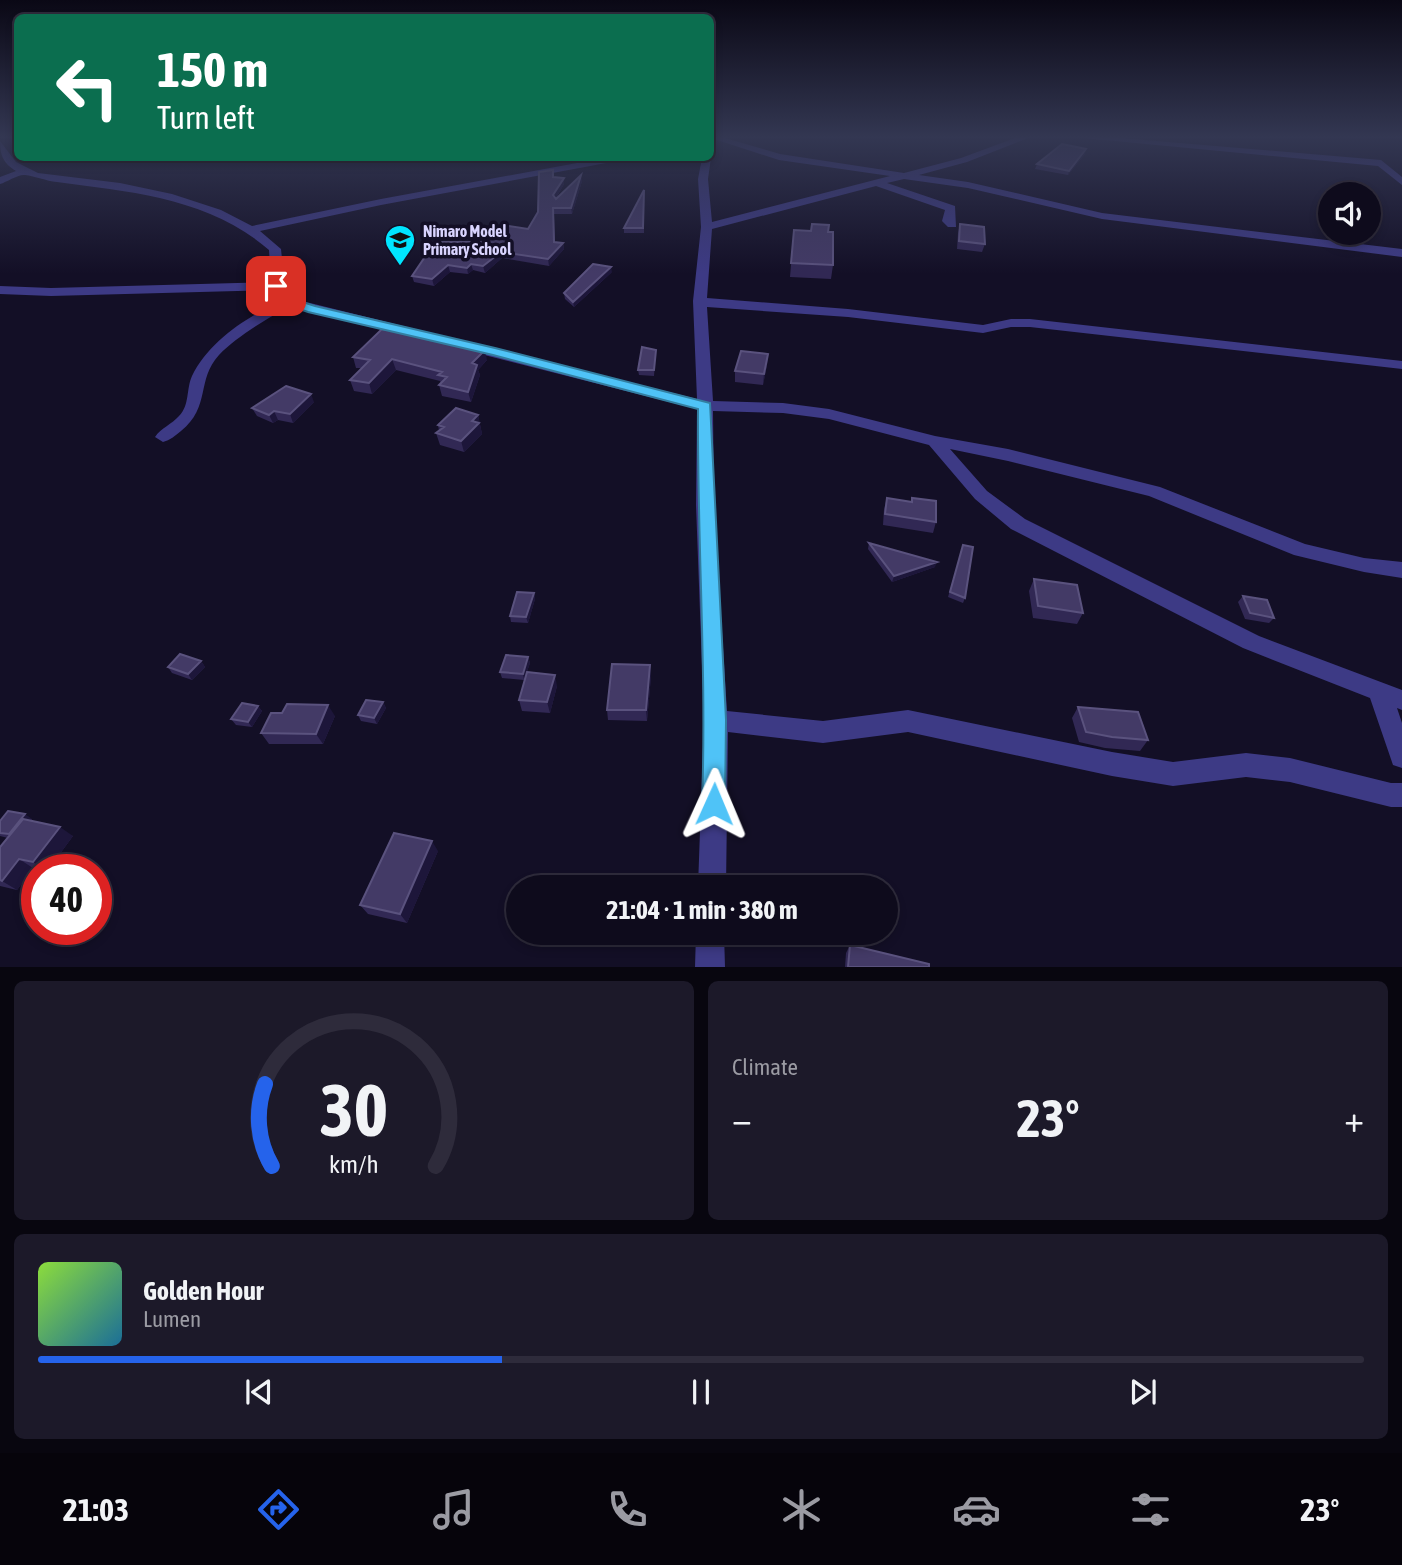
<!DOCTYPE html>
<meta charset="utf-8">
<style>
body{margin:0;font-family:"Asap Condensed",sans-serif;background:#1c1929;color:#f1f3f6;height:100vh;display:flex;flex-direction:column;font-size:26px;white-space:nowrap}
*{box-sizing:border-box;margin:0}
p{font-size:23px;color:#9b9ba3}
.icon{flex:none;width:38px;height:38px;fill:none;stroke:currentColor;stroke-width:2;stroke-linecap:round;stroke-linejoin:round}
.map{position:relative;height:967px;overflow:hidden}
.details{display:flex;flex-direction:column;gap:14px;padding:14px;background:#08060f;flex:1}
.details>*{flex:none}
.top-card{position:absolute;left:14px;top:14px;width:700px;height:147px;border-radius:10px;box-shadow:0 4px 10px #0003,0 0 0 2px #2e2b3b;background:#0b6e4f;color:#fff;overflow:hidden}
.controls{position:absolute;left:1318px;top:182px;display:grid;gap:14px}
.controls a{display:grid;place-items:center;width:63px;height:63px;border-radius:50%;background:#0e0b1c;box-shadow:0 4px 10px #0003,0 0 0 2px #2e2b3b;font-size:35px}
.speed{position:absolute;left:21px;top:854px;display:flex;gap:14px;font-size:35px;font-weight:700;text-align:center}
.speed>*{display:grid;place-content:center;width:91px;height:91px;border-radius:50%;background:#0e0b1c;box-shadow:0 4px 10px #0003,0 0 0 2px #2e2b3b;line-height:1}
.speed .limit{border:10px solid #d22;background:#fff;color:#111}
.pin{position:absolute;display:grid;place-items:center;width:60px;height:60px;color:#fff;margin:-30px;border-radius:14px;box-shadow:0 4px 10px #0006}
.me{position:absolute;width:77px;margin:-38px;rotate:1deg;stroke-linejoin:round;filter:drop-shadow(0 0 5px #0008)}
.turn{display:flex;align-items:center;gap:24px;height:147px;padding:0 28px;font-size:32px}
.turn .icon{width:91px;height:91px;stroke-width:2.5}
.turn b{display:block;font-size:49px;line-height:60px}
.big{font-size:52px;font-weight:700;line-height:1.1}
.details .card{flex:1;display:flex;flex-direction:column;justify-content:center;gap:10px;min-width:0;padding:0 24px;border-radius:10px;background:#1c1929}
.details .dial{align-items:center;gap:0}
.dial svg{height:182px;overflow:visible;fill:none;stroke:#2e2b3b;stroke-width:7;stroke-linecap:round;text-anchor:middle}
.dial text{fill:#f1f3f6;stroke:none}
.song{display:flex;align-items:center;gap:21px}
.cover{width:84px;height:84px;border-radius:10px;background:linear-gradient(135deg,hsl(90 70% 55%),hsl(200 70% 35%))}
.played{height:7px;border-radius:4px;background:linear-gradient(90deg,#2563eb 35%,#2e2b3b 35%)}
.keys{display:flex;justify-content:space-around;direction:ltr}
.heat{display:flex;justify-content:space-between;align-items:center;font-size:38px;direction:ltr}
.details .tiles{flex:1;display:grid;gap:14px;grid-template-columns:1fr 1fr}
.card:last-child{grid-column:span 2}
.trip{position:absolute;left:506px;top:875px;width:392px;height:70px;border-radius:35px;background:#0e0b1c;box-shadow:0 4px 10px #0003,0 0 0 2px #2e2b3b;font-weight:700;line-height:70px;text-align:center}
.tabs{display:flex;height:112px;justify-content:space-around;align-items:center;background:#06040b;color:#9b9ba3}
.tabs .icon{width:49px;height:49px}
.tabs .current{color:#2563eb}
.tabs b{font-size:32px;color:#f1f3f6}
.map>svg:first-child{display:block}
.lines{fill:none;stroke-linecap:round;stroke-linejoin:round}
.minor{fill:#3d3a85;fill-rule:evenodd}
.wall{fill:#312854}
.shaded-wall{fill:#1d163a}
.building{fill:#433a66;stroke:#5a527e;stroke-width:2}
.route{fill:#4fc3f7;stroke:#337fa1;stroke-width:2}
.labels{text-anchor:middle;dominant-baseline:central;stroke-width:7;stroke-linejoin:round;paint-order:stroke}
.far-poi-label{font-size:16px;font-weight:bold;fill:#d9d4ff;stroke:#130f26;text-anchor:start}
</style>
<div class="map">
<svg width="1402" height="967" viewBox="0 0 1402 967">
<rect width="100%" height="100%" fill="#130f26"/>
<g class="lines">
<path class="minor" d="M711,138H725L780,154L904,173L961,158L1015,138H1028L967,162L919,175L968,182L1102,213L1402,249V257L1102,219L968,188L904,179L887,183L955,206L956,227H948L942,221L945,210L876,186L712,229L707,298L848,309L983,325L1011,319H1030L1402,361V369L1030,327H1011L983,333L848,317L707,307L713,401L783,403L829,409L935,436L1008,449L1160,487L1305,544L1364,558L1402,562V578L1364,572L1294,555L1149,496L1008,461L950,449L987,491L1025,519L1259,636L1402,690V710L1397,708L1402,723V768L1393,765L1370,698L1243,648L1011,529L975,499L929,445L829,419L783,413L713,411L714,505L727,711L823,721L908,710L1112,752L1173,762L1246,753L1290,758L1391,783H1402V807H1391L1290,782L1246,777L1173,786L1112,776L908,732L823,743L728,732L726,887H698L704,720L696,505L697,409L291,306C269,317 236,337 219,355C196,380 211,407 181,431C175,436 170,440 163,442L155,437C161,428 172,424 179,416C190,405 186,389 192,376C209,341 247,317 281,301L273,290L51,296L0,294V286L51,288L271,282L269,250C209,198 132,192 57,182C46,181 35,176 25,175C18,174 7,182 0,184V177L16,171C3,163 0,155 0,141L16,162L38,173L120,183L172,194L221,210L252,226L381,199L604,158H621L617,161L381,205L260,231L281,249L285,288L302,301L697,399L693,301L701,227L698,179L702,158H711L708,179L712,222L890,176L779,160Z
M1083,138H1121L1381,160L1402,177V185L1378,166Z
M696,933H724L725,967H695Z"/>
</g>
<path class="wall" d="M1085,154L1068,175L1035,169L1037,164Z
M553,177L564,178V184L556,198V199L582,181L572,214H554L555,242L563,243L564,249L549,266L502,258L485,273L473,270L468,274L450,272L434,286L414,282L412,276L486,242L528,229L538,212Z
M644,190V233H624V228Z
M960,224L985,244L982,252L957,249L958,233Z
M794,230L833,265L831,279L790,277Z
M612,272L574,307L565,299L564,293Z
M656,350L654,376L639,375L638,370Z
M768,354L767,365L763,385L735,382V371Z
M353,357L487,360L478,370L480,375L471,402L442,396L439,385L441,384L440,381L396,370L372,394L354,391L350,380L362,368H356Z
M314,402L293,423L278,420L273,423L257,416L252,408Z
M478,415L482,434L464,452L440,445L436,433L439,431L438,425Z
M887,498L911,502L912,498L936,522L933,533L883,525L884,509Z
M869,543L935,567L892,582L868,549Z
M963,545L965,598L963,603L948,597Z
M1034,579L1083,613L1077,624L1033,618L1029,591Z
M534,593L535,599L528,623L511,622L510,616Z
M1243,596L1274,618L1269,623L1245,619L1238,602Z
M528,657L530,663L524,680L502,678L500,672Z
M201,661L205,667L192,680L172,673L168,667Z
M651,676L647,721L608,720L607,710Z
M557,686L550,713L522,711L519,700Z
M383,702L386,708L377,724L361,721L358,715Z
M258,706L262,711L252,727L236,725L231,719Z
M1078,707L1148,740L1140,751L1105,748L1079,742L1072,718Z
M282,713L335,716L323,744H269L261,733Z
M32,819L31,821L73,836L48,870L33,868L17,890L0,886V847L8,838L0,836V821Z
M438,851L407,923L368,914L360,905Z
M850,945L929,967H845L846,953Z"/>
<path class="shaded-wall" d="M1086,149L1085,154L1068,175L1069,171Z
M581,175L582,181L572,214L571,208Z
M564,178V184L554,201L553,195Z
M563,243L564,249L549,266L548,259Z
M501,252L502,258L485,273L483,266Z
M471,264L473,270L468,274L467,268Z
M448,265L450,272L434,286L432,279Z
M611,267L612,272L574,307L573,302Z
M485,350L487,360L478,370L480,375L471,402L468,392L472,363Z
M768,354L767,365L763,385L764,374Z
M392,359L396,370L372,394L369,383Z
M311,394L314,402L293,423L290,414Z
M274,411L278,420L273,423L269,415Z
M478,415L482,434L464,452L461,441L472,421Z
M937,562L935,567L892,582L894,576Z
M534,593L535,599L528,623L526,617Z
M528,657L530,663L524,680L523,674Z
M201,661L205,667L192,680L188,674Z
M650,665L651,676L647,721L646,710Z
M555,675L557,686L550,713L547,702Z
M383,702L386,708L377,724L374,718Z
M328,705L335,716L323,744L316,734Z
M258,706L262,711L252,727L248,722Z
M25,814L32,819L16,839L9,834Z
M60,827L73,836L48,870H44L33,862Z
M432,841L438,851L407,923L400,914Z
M19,859L33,868L17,890L2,881Z"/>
<path class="building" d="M1062,144L1086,149L1069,171L1037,164Z
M553,170V177L564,178L553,195L556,199L581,175L571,208H553L554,242L563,243L548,259L501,252L483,266L471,264L467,268L448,265L432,279L412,276L435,242H486L509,226L528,229L538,212L539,172Z
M644,190L643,228H624Z
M812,224L829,225L828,232H833V265L791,263L794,230L811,231Z
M960,224L984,227L985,244L959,241Z
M593,264L611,267L573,302L564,293Z
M382,329L423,335L485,350L472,363L477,365L468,392L439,385L447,377L438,375L442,372L392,359L369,383L350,380L370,360L353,357Z
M642,347L656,350L654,370H638Z
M741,351L768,354L764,374L735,371Z
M286,386L311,394L290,414L274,411L269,415L252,408Z
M456,408L478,415L472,421L479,423L461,441L436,433L444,427L438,425Z
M887,498L912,502V498L936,501V522L885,514Z
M869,543L937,562L894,576Z
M963,545L973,547L965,598L950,592Z
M1034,579L1077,585L1083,613L1038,606Z
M517,592L534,593L526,617L510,616Z
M1243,596L1267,600L1274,618L1250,613Z
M180,654L201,661L188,674L168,667Z
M506,655L528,657L523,674L500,672Z
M612,664L650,665L646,710H607Z
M527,672L555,675L547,702L519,700Z
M366,700L383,702L374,718L358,715Z
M242,703L258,706L248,722L231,719Z
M287,704L328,705L316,734L261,733L271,713H282Z
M1078,707L1138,712L1148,740L1112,737L1086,732Z
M8,811L25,814L9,834L0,833V821Z
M23,819L60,827L33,862L19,859L2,881L0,880V847Z
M394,833L432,841L400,914L360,905Z
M850,945L929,964V967H848Z"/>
<linearGradient id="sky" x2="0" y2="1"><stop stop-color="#0a0815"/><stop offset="0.5" stop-color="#333752"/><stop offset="1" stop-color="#333752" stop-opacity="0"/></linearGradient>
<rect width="1402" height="274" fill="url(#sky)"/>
<path class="route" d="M272,284H281L293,299L315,306L495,348L710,403L726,720L725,804L722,812L714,815L705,812L702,804C707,672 697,540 698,409L493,355L308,312L285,304L271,286Z"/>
<defs>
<g id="school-pin" transform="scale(1.575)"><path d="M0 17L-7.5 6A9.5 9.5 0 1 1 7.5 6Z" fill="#00e5ff" stroke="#130f26"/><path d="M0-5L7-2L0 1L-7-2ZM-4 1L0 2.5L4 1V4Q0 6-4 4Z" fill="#111"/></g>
</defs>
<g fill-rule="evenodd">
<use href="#school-pin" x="400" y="240"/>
</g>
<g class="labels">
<g class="far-poi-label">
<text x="423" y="231">Nimaro Model<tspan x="423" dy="18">Primary School</tspan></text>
</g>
</g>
</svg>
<div class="controls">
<a><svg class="icon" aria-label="sound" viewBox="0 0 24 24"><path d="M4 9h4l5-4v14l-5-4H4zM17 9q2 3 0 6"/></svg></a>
</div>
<div class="speed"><div class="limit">40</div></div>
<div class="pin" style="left:276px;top:286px;background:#d93025"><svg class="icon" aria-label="arrive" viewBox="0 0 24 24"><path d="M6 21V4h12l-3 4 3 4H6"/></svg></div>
<svg class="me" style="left:714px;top:804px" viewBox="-20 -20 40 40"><path d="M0-17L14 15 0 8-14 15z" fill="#4fc3f7" stroke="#fff" stroke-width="4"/></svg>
<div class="trip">21:04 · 1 min · 380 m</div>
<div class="top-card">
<div class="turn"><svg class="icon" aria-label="left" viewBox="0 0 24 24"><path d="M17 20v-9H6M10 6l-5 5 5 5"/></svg><div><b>150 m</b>Turn left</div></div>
</div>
</div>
<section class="details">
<div class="tiles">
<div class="card dial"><svg viewBox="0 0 100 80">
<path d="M14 69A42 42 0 1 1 86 69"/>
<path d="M14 69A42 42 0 0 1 11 33" stroke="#2563eb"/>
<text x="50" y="56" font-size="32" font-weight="700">30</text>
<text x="50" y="72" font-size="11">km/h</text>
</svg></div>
<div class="card"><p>Climate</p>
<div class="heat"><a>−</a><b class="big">23°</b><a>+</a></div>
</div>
<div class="card">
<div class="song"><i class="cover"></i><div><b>Golden Hour</b><p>Lumen</p></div></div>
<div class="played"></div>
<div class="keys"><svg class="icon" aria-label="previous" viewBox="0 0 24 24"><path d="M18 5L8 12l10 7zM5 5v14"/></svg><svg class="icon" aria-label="pause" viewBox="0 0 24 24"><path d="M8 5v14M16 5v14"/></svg><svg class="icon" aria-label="next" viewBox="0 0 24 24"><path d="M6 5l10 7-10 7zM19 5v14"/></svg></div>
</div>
</div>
</section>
<nav class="tabs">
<b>21:03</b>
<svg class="icon current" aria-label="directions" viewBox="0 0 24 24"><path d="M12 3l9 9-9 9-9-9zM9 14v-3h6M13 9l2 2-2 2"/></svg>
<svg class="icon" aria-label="music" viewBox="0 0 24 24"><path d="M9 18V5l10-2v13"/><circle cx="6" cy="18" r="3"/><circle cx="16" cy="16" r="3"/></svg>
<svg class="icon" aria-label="phone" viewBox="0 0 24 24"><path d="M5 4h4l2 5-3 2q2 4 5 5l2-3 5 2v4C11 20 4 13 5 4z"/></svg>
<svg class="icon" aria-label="climate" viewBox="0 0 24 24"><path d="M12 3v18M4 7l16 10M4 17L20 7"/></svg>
<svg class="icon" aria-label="car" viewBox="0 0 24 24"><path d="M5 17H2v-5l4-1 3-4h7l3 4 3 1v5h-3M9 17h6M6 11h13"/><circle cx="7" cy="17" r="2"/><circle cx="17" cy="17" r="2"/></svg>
<svg class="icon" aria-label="filters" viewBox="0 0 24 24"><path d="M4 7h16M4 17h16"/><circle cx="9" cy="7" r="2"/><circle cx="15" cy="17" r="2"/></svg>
<b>23°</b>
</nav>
